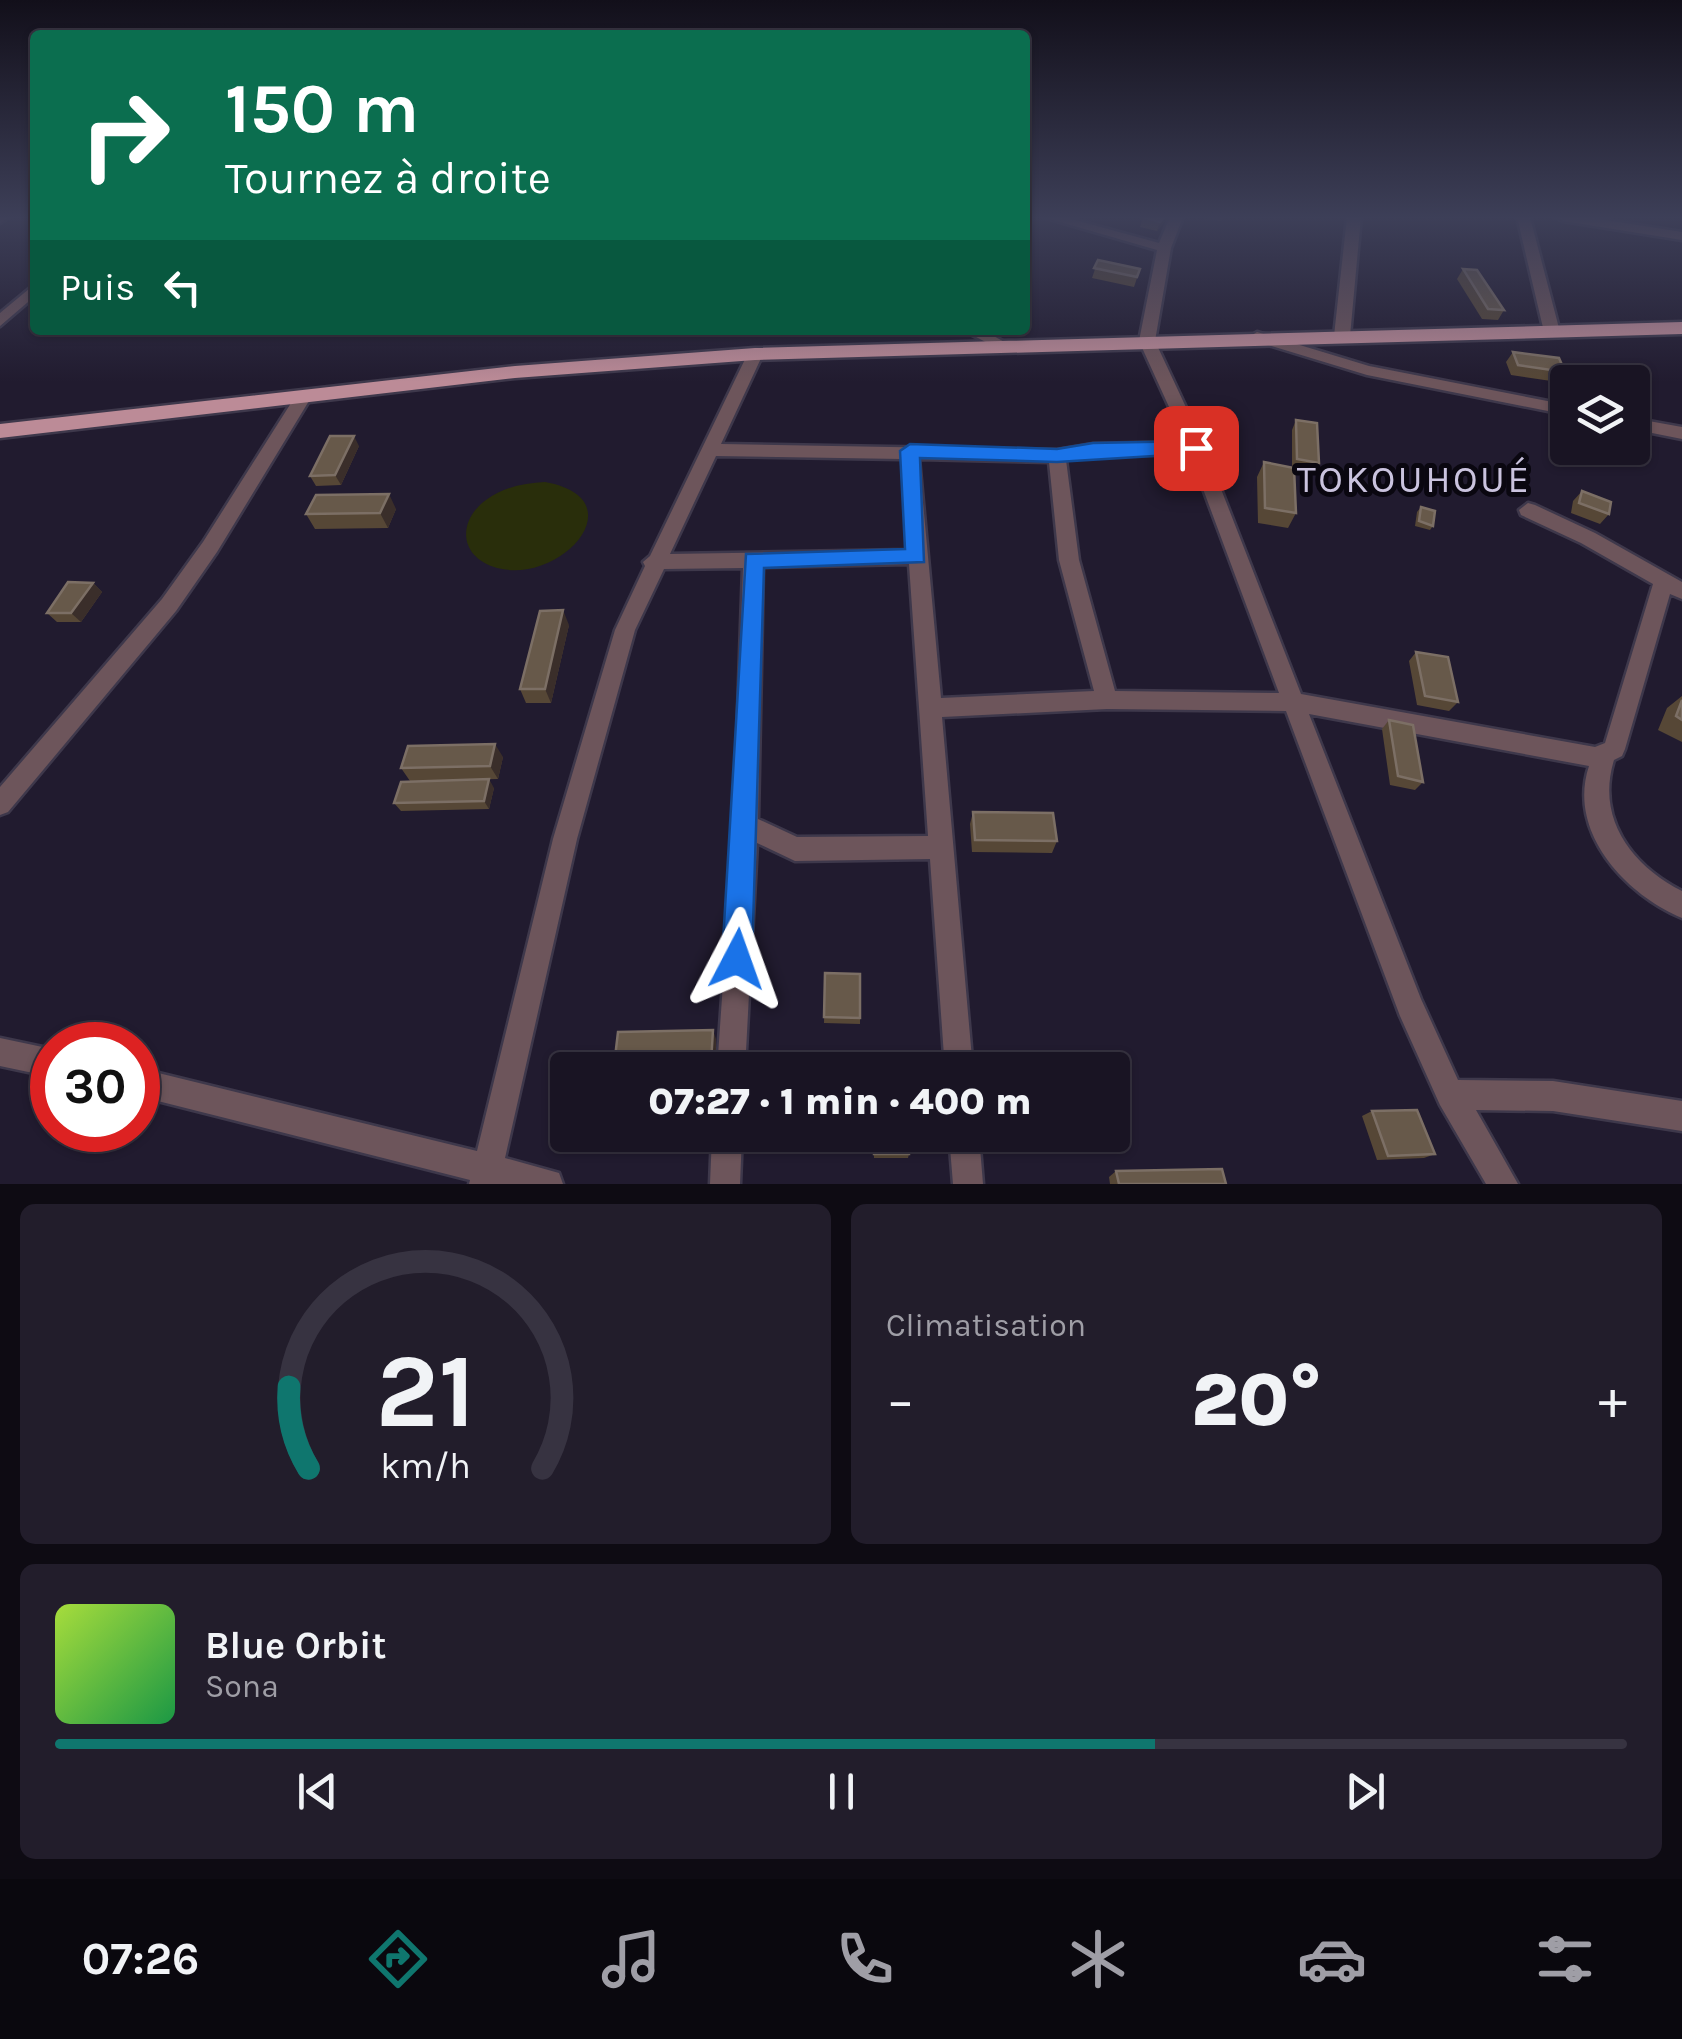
<!DOCTYPE html>
<html lang="fr">
<meta charset="utf-8">
<style>
body{margin:0;font-family:Karla,sans-serif;background:#221d2b;color:#f1f3f6;height:100vh;display:flex;flex-direction:column;font-size:38px;white-space:nowrap}
*{box-sizing:border-box;margin:0}
p{font-size:32px;color:#9f9ea6}
.icon{flex:none;width:55px;height:55px;fill:none;stroke:currentColor;stroke-width:2;stroke-linecap:round;stroke-linejoin:round}
.map{position:relative;height:1184px;overflow:hidden}
.drawer{display:flex;flex-direction:column;gap:20px;padding:20px;background:#0e0b13;flex:1}
.drawer>*{flex:none}
.hud{position:absolute;left:30px;top:30px;width:1000px;height:305px;border-radius:10px;box-shadow:0 2px 8px #0004,0 0 0 2px #373341;background:#0b6e4f;color:#fff;overflow:hidden}
.tools{position:absolute;left:1550px;top:365px;display:grid;gap:20px}
.tools a{display:grid;place-items:center;width:100px;height:100px;border-radius:10px;background:#191423;box-shadow:0 2px 8px #0004,0 0 0 2px #373341;font-size:50px}
.speed{position:absolute;left:30px;top:1022px;display:flex;gap:20px;font-size:50px;font-weight:700;text-align:center}
.speed>*{display:grid;place-content:center;width:130px;height:130px;border-radius:50%;background:#191423;box-shadow:0 2px 8px #0004,0 0 0 2px #373341;line-height:1}
.speed .limit{border:15px solid #d22;background:#fff;color:#111}
.pin{position:absolute;display:grid;place-items:center;width:85px;height:85px;color:#fff;margin:-42px;border-radius:20px;box-shadow:0 5px 15px #0006}
.me{position:absolute;width:110px;margin:-55px;rotate:4deg;stroke-linejoin:round;filter:drop-shadow(0 0 8px #0008)}
.turn{display:flex;align-items:center;gap:35px;height:210px;padding:0 30px;font-size:45px}
.turn .icon{width:130px;height:130px;stroke-width:2.5}
.turn b{display:block;font-size:70px;line-height:85px}
.then{display:flex;align-items:center;height:95px;padding:0 30px;background:#0003;gap:20px;font-size:38px}
.big{font-size:75px;font-weight:800;line-height:1.1}
.drawer .card{flex:1;display:flex;flex-direction:column;justify-content:center;gap:15px;min-width:0;padding:0 35px;border-radius:15px;background:#221d2b}
.drawer .dial{align-items:center;gap:0}
.dial svg{height:260px;overflow:visible;fill:none;stroke:#373341;stroke-width:7;stroke-linecap:round;text-anchor:middle}
.dial text{fill:#f1f3f6;stroke:none}
.song{display:flex;align-items:center;gap:30px}
.cover{width:120px;height:120px;border-radius:15px;background:linear-gradient(135deg,hsl(80 70% 55%),hsl(140 70% 35%))}
.played{height:10px;border-radius:5px;background:linear-gradient(90deg,#0f766e 70%,#373341 70%)}
.keys{display:flex;justify-content:space-around;direction:ltr}
.heat{display:flex;justify-content:space-between;align-items:center;font-size:55px;direction:ltr}
.drawer .tiles{flex:1;display:grid;gap:20px;grid-template-columns:1fr 1fr}
.card:last-child{grid-column:span 2}
.trip{position:absolute;left:550px;top:1052px;width:580px;height:100px;border-radius:10px;background:#191423;box-shadow:0 2px 8px #0004,0 0 0 2px #373341;font-weight:800;line-height:100px;text-align:center}
.menu{display:flex;height:160px;justify-content:space-around;align-items:center;background:#0a080e;color:#9f9ea6}
.menu .icon{width:70px;height:70px}
.menu .selected{color:#0f766e}
.menu b{font-size:45px;color:#f1f3f6}
.map>svg:first-child{display:block}
.green{fill:#292e0b}
.lines{fill:none;stroke-linecap:round;stroke-linejoin:round}
.minor-casing{stroke:#3e384b;stroke-width:5}
.major-casing{stroke:#3e384b;stroke-width:5}
.minor{fill:#6d555b;fill-rule:evenodd}
.major{fill:#bc8b97;fill-rule:evenodd}
.wall{fill:#564736}
.shaded-wall{fill:#3a2e2a}
.building{fill:#67594a;stroke:#7c6f65;stroke-width:2.5}
.route{fill:#1a73e8;stroke:#114b97;stroke-width:2.5}
.labels{text-anchor:middle;dominant-baseline:central;stroke-width:10;stroke-linejoin:round;paint-order:stroke}
.quarter-label{font-size:38px;letter-spacing:2.5px;fill:#cac3de;stroke:#0a0710}
</style>
<div class="map">
<svg width="1682" height="1184" viewBox="0 0 1682 1184">
<rect width="100%" height="100%" fill="#211b2f"/>
<path class="green" d="M545,482C638,499 561,585 497,568C460,558 456,522 486,500C504,487 524,483 545,482Z"/>
<g class="lines">
<g class="minor-casing">
<path id="minor" d="M0,217H9L0,223Z
M1043,217H1064L1159,243L1170,217H1183L1171,248L1155,341L1205,448L1301,694L1595,747L1605,743L1653,584L1581,543L1521,515L1519,510L1528,503L1535,505L1595,533L1682,582V599L1670,594L1625,749L1622,756L1614,760C1596,818 1631,865 1682,891V918C1625,894 1567,832 1589,766L1309,714L1421,999L1458,1080L1553,1081L1682,1101V1131L1553,1111L1476,1110L1518,1184H1486L1440,1105L1400,1016L1286,711L1107,709L942,717L973,1070H945L930,859L795,861L757,843L745,1070H717L734,825L743,568L664,569L635,630L577,839L505,1158L559,1173L563,1184H469L470,1180L138,1096V1068L477,1151L553,839L615,630L645,566L643,562L650,556L749,351L755,349L763,354L721,444L1057,450L1093,444L1185,442L1139,341L1157,250ZM1190,454L1279,693L1115,691L1079,560L1066,460L1093,456ZM716,456L902,459L908,550L670,554ZM919,459L1049,462L1059,560L1094,691L941,698ZM909,564L928,836L797,837L758,819L763,567Z
M1347,217H1361L1350,336L1342,341L1334,336Z
M1517,217H1530L1560,332L1557,335L1552,337L1544,332Z
M1556,217H1586L1682,232V240L1563,221Z
M35,284V296L0,326V313Z
M963,330H983L1008,344L1000,349L995,347Z
M1257,332L1369,366L1568,405V415L1367,375L1252,340L1249,337Z
M304,391L312,396L217,552L176,611L8,812L0,815V787L162,599L203,542L298,392Z
M1632,418L1682,427V439L1632,429Z
M0,1038L52,1049V1077L0,1066Z
M712,1135H742L740,1184H710Z
M949,1135H979L983,1184H953Z"/>
</g>
<g class="major-casing">
<path id="major" d="M1682,322V334L755,360L515,378L0,438V424L515,366L755,348Z"/>
</g>
<use href="#minor" class="minor"/>
<use href="#major" class="major"/>
</g>
<path class="wall" d="M1143,217H1168L1157,231L1140,227Z
M1208,217H1223L1221,221L1207,219Z
M1098,260L1137,278L1134,287L1092,278Z
M1463,269L1504,310L1498,320L1482,319L1457,279Z
M1513,352L1565,372L1558,382L1511,375L1506,362Z
M1296,420L1319,463L1313,473L1294,469L1296,513L1288,528L1258,523L1257,477L1264,462L1292,467V430Z
M359,446L341,485L316,486L310,476Z
M1582,491L1609,514L1600,524L1571,513L1573,501Z
M1421,507L1433,526L1430,530L1415,526L1417,512Z
M396,509L388,528L315,529L306,514Z
M93,583L102,592L81,622H57L47,613Z
M569,625L551,703H526L520,689Z
M1416,652L1458,702L1449,711L1417,705L1409,661Z
M1682,696V742L1658,730L1667,708Z
M1389,720L1423,782L1415,790L1390,785L1382,729Z
M503,757L498,779L410,781L401,768Z
M494,788L489,809L401,811L394,803Z
M973,812L1057,841L1052,853L972,852L970,824Z
M825,973L860,974V1024L824,1023Z
M716,1039L715,1070H617L614,1066Z
M1372,1111L1435,1154L1424,1158L1377,1160L1362,1116Z
M873,1135L909,1154L908,1158H874Z
M1116,1171L1226,1184H1110L1109,1177Z"/>
<path class="shaded-wall" d="M1164,217H1168L1157,231L1160,222Z
M354,436L359,446L341,485L335,475Z
M389,494L396,509L388,528L380,513Z
M93,583L102,592L81,622L71,613Z
M563,610L569,625L551,703L545,689Z
M495,744L503,757L498,779L490,766Z
M489,779L494,788L489,809L484,801Z
M713,1030L716,1039L715,1070L711,1063Z"/>
<path class="building" d="M1143,217H1164L1160,222Z
M1098,260L1140,269L1137,277L1094,268Z
M1463,269L1477,270L1504,310L1488,309Z
M1513,352L1559,358L1565,372L1518,365Z
M1296,420L1317,423L1319,463L1297,459Z
M330,436H354L335,475L310,476Z
M1264,462L1294,468L1296,513L1265,508Z
M1582,491L1611,502L1609,514L1579,503Z
M389,494L380,513L306,514L316,495Z
M1421,507L1435,511L1433,526L1419,521Z
M68,582L93,583L71,613H47Z
M563,610L545,689H520L540,611Z
M1416,652L1448,657L1458,702L1425,696Z
M1682,700V720L1676,716Z
M1389,720L1413,725L1423,782L1398,776Z
M495,744L490,766L401,768L408,746Z
M489,779L484,801L394,803L401,782Z
M973,812L1053,813L1057,841L975,840Z
M825,973L860,974V1018L824,1017Z
M713,1030L711,1063L614,1066L618,1032Z
M1417,1110L1435,1154L1388,1156L1372,1111Z
M874,1135H909V1154H874Z
M1222,1169L1226,1184H1119L1116,1171Z"/>
<linearGradient id="sky" x2="0" y2="1"><stop stop-color="#120f1a"/><stop offset="0.57" stop-color="#3d3f58"/><stop offset="1" stop-color="#3d3f58" stop-opacity="0"/></linearGradient>
<rect width="1682" height="382" fill="url(#sky)"/>
<path class="route" d="M1196,441L1205,448L1202,453L1057,462L920,458L924,562L764,568L752,959L748,970L737,974L727,970L722,959L746,554L905,549L900,451L910,444L1057,449L1093,443Z"/>
<g class="labels">
<g class="quarter-label">
<text x="1414" y="479">TOKOUHOUÉ</text>
</g>
</g>
</svg>
<div class="tools">
<a><svg class="icon" aria-label="layers" viewBox="0 0 24 24"><path d="M12 4l9 5-9 5-9-5zM3 14l9 5 9-5"/></svg></a>
</div>
<div class="speed"><div class="limit">30</div></div>
<div class="pin" style="left:1196px;top:448px;background:#d93025"><svg class="icon" aria-label="arrive" viewBox="0 0 24 24"><path d="M6 21V4h12l-3 4 3 4H6"/></svg></div>
<svg class="me" style="left:737px;top:959px" viewBox="-20 -20 40 40"><path d="M0-17L14 15 0 8-14 15z" fill="#1a73e8" stroke="#fff" stroke-width="4"/></svg>
<div class="trip">07:27 · 1 min · 400 m</div>
<div class="hud">
<div class="turn"><svg class="icon" aria-label="right" viewBox="0 0 24 24"><path d="M7 20v-9h11M14 6l5 5-5 5"/></svg><div><b>150 m</b>Tournez à droite</div></div>
<div class="then">Puis<svg class="icon" aria-label="left" viewBox="0 0 24 24"><path d="M17 20v-9H6M10 6l-5 5 5 5"/></svg></div>
</div>
</div>
<section class="drawer">
<div class="tiles">
<div class="card dial"><svg viewBox="0 0 100 80">
<path d="M14 69A42 42 0 1 1 86 69"/>
<path d="M14 69A42 42 0 0 1 8 44" stroke="#0f766e"/>
<text x="50" y="56" font-size="32" font-weight="700">21</text>
<text x="50" y="72" font-size="11">km/h</text>
</svg></div>
<div class="card"><p>Climatisation</p>
<div class="heat"><a>−</a><b class="big">20°</b><a>+</a></div>
</div>
<div class="card">
<div class="song"><i class="cover"></i><div><b>Blue Orbit</b><p>Sona</p></div></div>
<div class="played"></div>
<div class="keys"><svg class="icon" aria-label="previous" viewBox="0 0 24 24"><path d="M18 5L8 12l10 7zM5 5v14"/></svg><svg class="icon" aria-label="pause" viewBox="0 0 24 24"><path d="M8 5v14M16 5v14"/></svg><svg class="icon" aria-label="next" viewBox="0 0 24 24"><path d="M6 5l10 7-10 7zM19 5v14"/></svg></div>
</div>
</div>
</section>
<nav class="menu">
<b>07:26</b>
<svg class="icon selected" aria-label="directions" viewBox="0 0 24 24"><path d="M12 3l9 9-9 9-9-9zM9 14v-3h6M13 9l2 2-2 2"/></svg>
<svg class="icon" aria-label="music" viewBox="0 0 24 24"><path d="M9 18V5l10-2v13"/><circle cx="6" cy="18" r="3"/><circle cx="16" cy="16" r="3"/></svg>
<svg class="icon" aria-label="phone" viewBox="0 0 24 24"><path d="M5 4h4l2 5-3 2q2 4 5 5l2-3 5 2v4C11 20 4 13 5 4z"/></svg>
<svg class="icon" aria-label="climate" viewBox="0 0 24 24"><path d="M12 3v18M4 7l16 10M4 17L20 7"/></svg>
<svg class="icon" aria-label="car" viewBox="0 0 24 24"><path d="M5 17H2v-5l4-1 3-4h7l3 4 3 1v5h-3M9 17h6M6 11h13"/><circle cx="7" cy="17" r="2"/><circle cx="17" cy="17" r="2"/></svg>
<svg class="icon" aria-label="filters" viewBox="0 0 24 24"><path d="M4 7h16M4 17h16"/><circle cx="9" cy="7" r="2"/><circle cx="15" cy="17" r="2"/></svg>
</nav>
